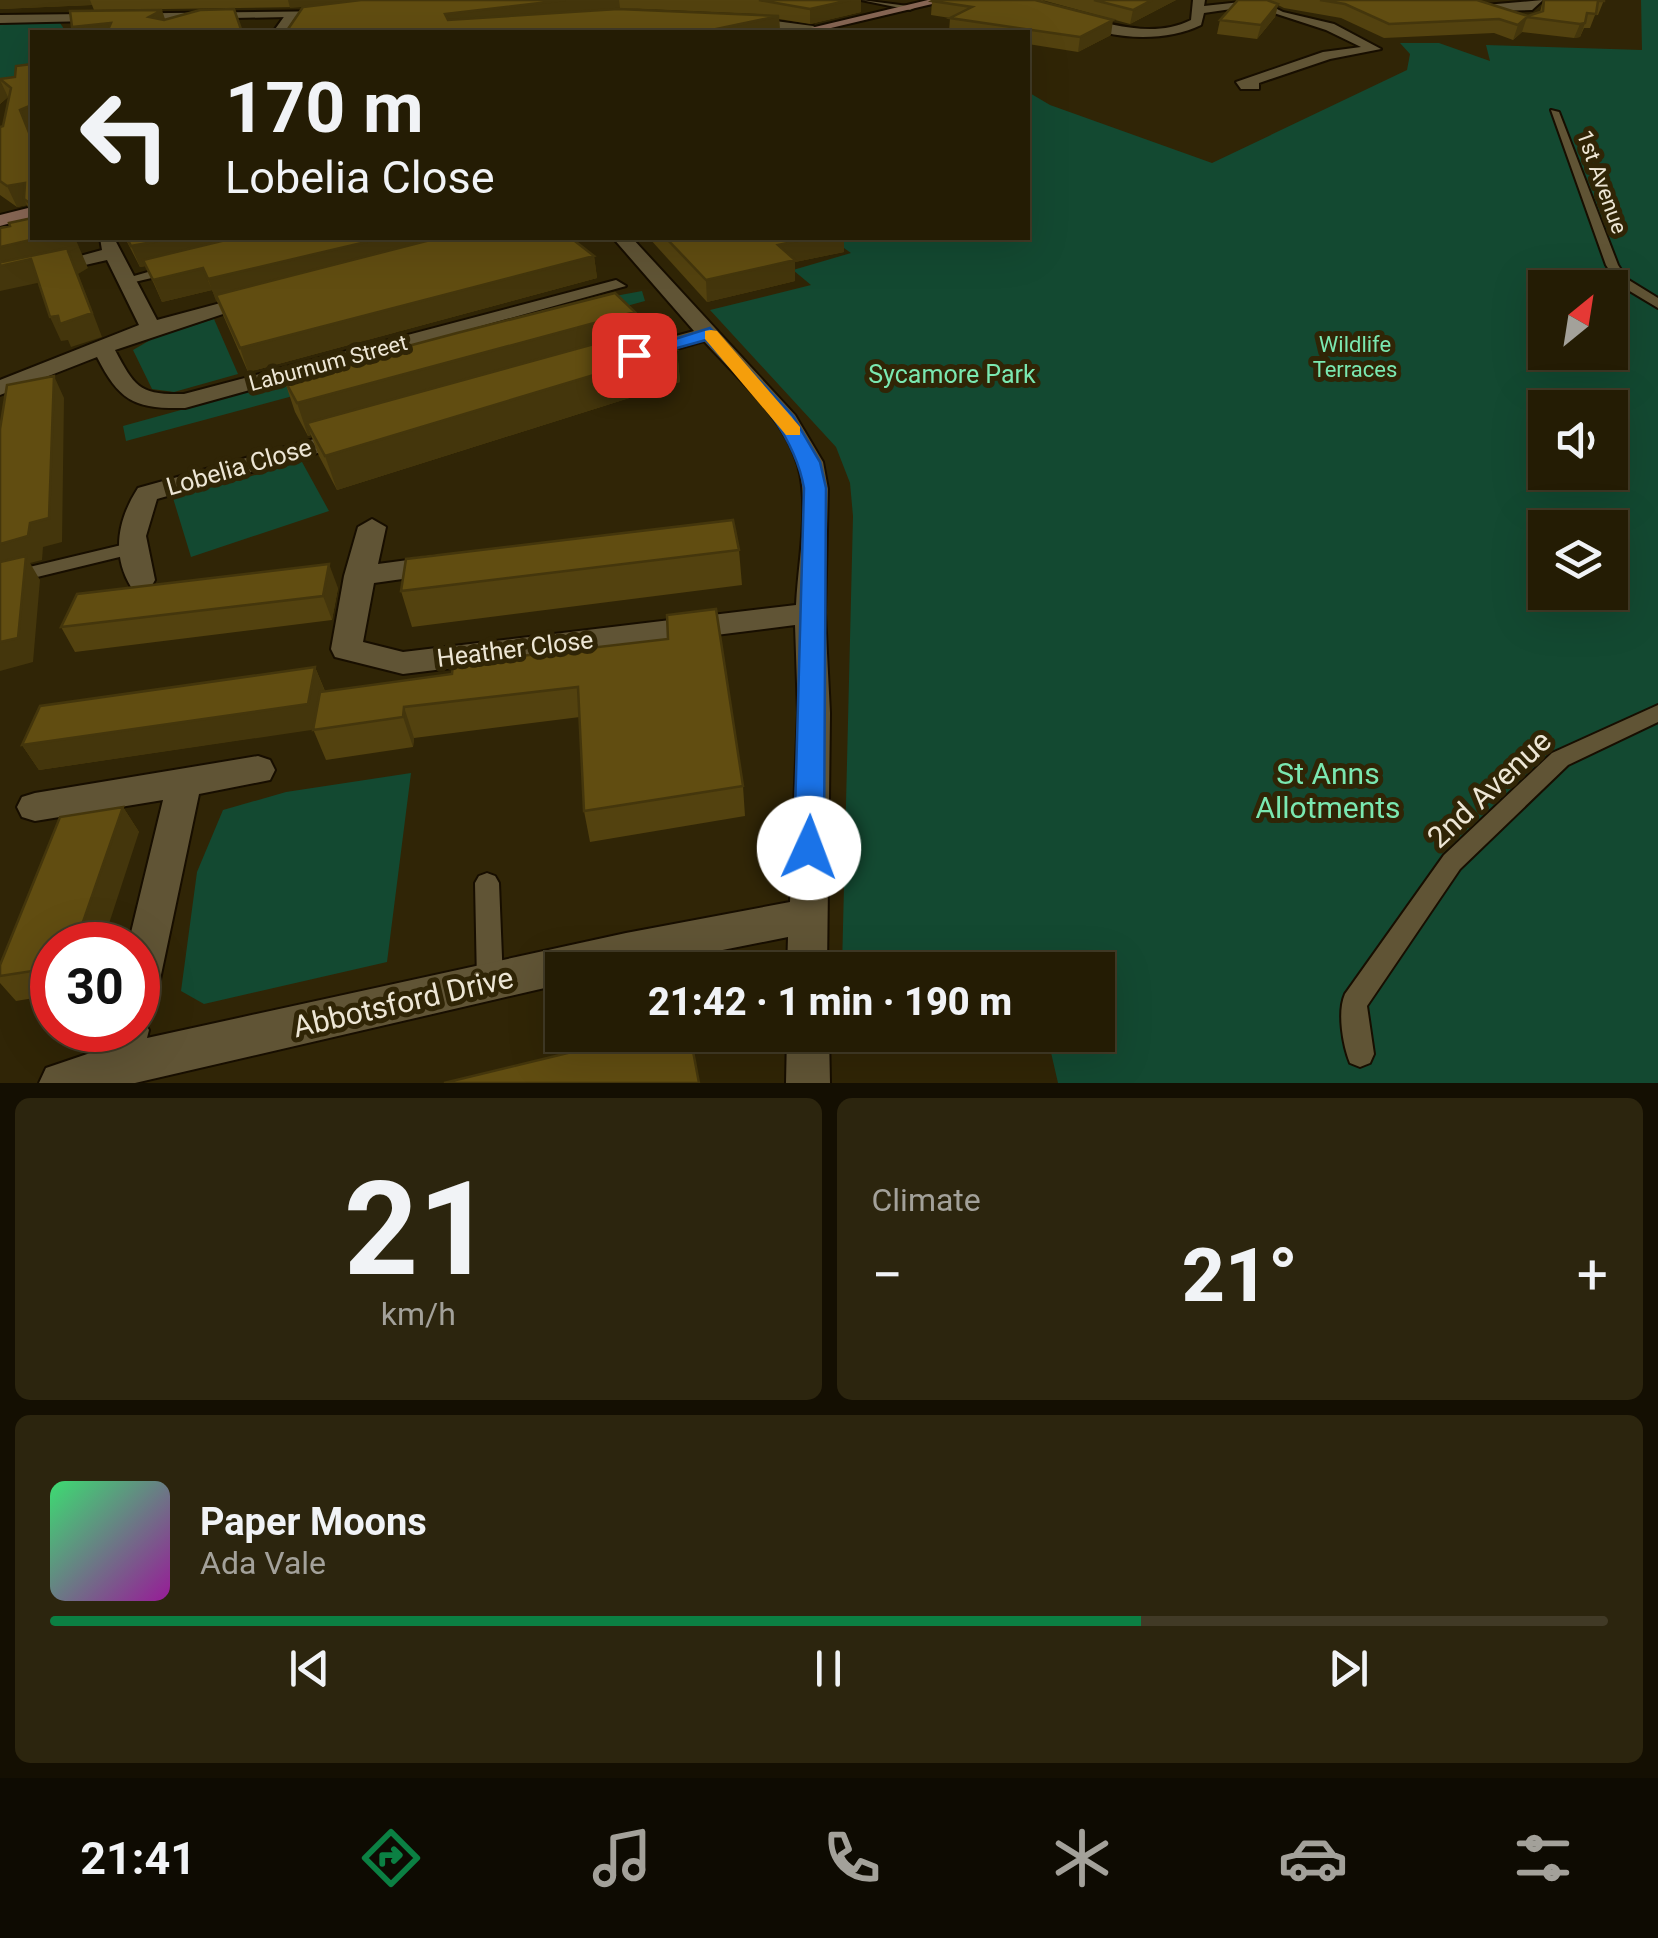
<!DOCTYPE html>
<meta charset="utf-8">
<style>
body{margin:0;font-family:Roboto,sans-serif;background:#2c250e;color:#f1f3f6;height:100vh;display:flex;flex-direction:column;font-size:38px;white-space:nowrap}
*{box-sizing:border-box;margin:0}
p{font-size:32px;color:#a3a19a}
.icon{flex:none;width:55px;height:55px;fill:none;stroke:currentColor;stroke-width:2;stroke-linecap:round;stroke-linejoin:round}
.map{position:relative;height:1083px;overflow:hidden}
.panel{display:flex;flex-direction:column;gap:15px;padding:15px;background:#140f02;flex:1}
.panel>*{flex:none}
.banner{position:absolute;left:30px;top:30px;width:1000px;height:210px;border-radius:0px;box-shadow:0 10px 40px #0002,0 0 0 2px #413a26;background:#241c04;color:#f1f3f6;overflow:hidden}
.needle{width:65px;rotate:30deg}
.fabs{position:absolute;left:1528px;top:270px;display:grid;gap:20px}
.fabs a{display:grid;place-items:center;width:100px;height:100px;border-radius:0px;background:#241c04;box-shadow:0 10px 40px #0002,0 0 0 2px #413a26;font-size:50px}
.speed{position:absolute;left:30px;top:922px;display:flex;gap:20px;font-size:50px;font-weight:700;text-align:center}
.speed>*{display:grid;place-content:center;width:130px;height:130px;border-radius:50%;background:#241c04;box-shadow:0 10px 40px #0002,0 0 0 2px #413a26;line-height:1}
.speed .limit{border:15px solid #d22;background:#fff;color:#111}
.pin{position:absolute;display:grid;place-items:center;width:85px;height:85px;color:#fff;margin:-42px;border-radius:20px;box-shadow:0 5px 15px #0006}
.me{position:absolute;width:110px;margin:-55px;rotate:2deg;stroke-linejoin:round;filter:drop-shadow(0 0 8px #0008)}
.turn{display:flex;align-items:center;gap:35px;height:210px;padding:0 30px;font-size:45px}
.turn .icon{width:130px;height:130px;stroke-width:2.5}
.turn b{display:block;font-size:70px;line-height:85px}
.big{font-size:75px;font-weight:800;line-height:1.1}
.panel .widget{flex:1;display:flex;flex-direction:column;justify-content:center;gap:15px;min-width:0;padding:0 35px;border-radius:15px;background:#2c250e}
.panel .dial{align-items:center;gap:0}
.dial b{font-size:130px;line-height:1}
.song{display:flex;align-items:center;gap:30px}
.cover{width:120px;height:120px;border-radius:15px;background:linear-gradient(135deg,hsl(140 70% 55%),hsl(300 70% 35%))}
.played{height:10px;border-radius:5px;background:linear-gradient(90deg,#0b8043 70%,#413a26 70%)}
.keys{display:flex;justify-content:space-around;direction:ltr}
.heat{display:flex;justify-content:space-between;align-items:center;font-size:55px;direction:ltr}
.panel .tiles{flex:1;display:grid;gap:15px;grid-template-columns:1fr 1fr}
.widget:last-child{grid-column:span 2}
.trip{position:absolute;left:545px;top:952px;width:570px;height:100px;border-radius:0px;background:#241c04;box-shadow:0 10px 40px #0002,0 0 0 2px #413a26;font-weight:800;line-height:100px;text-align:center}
.dock{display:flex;height:160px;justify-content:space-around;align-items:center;background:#0e0b02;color:#a3a19a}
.dock .icon{width:70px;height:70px}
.dock .active{color:#0b8043}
.dock b{font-size:45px;color:#f1f3f6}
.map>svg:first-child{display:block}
.green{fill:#134931;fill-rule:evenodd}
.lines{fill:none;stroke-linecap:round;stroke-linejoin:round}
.service-casing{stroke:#170e00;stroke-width:4}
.minor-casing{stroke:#170e00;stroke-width:4}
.tertiary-casing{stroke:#170e00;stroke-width:4}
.secondary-casing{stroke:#170e00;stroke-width:4}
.service{fill:#605435;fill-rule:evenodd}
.minor{fill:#605435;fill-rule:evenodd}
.tertiary{fill:#605435;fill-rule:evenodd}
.secondary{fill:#876654;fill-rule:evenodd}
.wall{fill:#53420f;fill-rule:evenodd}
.shaded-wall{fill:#44360c}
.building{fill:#614d11;stroke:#44360c;stroke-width:2.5}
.route{fill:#1a73e8;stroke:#114b97;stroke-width:2.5}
.slow{fill:#f59e0b}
.labels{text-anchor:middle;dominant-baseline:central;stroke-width:10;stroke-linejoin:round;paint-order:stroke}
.far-street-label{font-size:22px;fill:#ede6d5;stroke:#302506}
.far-park-label{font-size:22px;fill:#7ae8b1;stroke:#302506}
.park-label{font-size:25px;fill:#7ae8b1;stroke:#302506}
.street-label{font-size:25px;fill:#ede6d5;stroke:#302506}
.near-park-label{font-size:30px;fill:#7ae8b1;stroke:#302506}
.near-street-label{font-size:30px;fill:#ede6d5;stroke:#302506}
</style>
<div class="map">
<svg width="1658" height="1083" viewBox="0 0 1658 1083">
<rect width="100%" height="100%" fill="#302506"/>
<path class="green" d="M1641,0H1658V1083H1058L1047,1035H1098V970H1031L1026,951L842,968L853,516L850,483L836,447L710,310L811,285L793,270L851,253L830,238H1028V92L1050,105L1212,163L1407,70L1410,54L1400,43H1439L1490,61L1486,45L1642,50ZM1545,288H1610V352H1545ZM1545,408H1610V472H1545ZM1545,528H1610V592H1545Z
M0,22L60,23L66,32H32V77L0,90Z
M642,291L645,301L126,441L123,426L545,309Z
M214,319L238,374L174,392L152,389L133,350L152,339Z
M302,462L329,511L191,557L173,498Z
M411,773L387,962L204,1004L181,991L197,872L223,810L286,792Z"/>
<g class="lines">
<g class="service-casing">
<path id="service" d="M1551,110L1559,112L1618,265L1627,279L1658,298V308L1618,284L1606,265Z
M169,266L175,270L173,273L126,284L120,280Z
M130,543L136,545L139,549L136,553L0,586V574Z
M1658,705V722L1568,765L1460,869L1367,1006L1374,1054L1370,1063L1360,1067L1350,1063C1343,1046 1337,1012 1345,994L1444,855L1552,753Z
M487,873L495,876L499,883L503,982L499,991L490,994L481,991L477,982L475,883L479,876Z"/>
</g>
<g class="minor-casing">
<path id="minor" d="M1193,0H1205L1204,6L1259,0L1283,12L1334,24L1381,49L1330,59L1259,83V89H1241L1236,82L1323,52L1361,47L1326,30L1252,6L1204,13L1201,25C1165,43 1106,40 1071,20L1077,16C1114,25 1155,38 1191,20Z
M1440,0L1485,5L1543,0L1532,10L1485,11Z
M286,14L296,16L285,32H273Z
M745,17L813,26L819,30L804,32L741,24Z
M100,238H114L157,320L258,293L268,299L115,350C135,388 140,395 184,394L616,280L626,286L185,408C135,409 120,402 97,357L0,395V380L139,325L107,260L50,273L40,267L102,250Z
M613,238H632L795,415L823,462L828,489L825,613L830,713L827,970H787L788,937L622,970H562V984L135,1083H39L46,1068L102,1049L107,1030H138V1013L149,1030L147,1038L626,933L790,902L798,713L795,625L403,674L335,657L331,649L344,576L358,527L372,519L386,527L378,564L438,556L452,565L438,574L374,583L363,642L403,652L796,605C798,561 810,507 798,465C784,417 736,377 704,341L636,361L628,359V349L694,331Z
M350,429L362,436L359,441L157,499L146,536L155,580L151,587H131C111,554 118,519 138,488Z
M258,756L270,760L275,770L270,780L199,794L158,989L152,1003L138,1008V945H128L163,800L35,821L22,817L17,807L22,797L35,793Z
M787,1035H829L830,1083H786Z"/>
</g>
<g class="tertiary-casing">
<path id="tertiary" d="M861,0L916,7L910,10Z
M337,11L333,16L0,23V15Z"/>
</g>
<g class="secondary-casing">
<path id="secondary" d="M928,0H949L814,32H794Z
M32,207V217L0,226V215Z"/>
</g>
<use href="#service" class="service"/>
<use href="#minor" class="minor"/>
<use href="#tertiary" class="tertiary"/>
<use href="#secondary" class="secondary"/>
</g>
<path class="wall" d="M0,0H861V12L810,24L779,19L780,32L302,7L94,10L92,5L0,9ZM620,8L757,14L765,16Z
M934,0H1176L1130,24L1042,0L1111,35L1078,52L1028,44V32H949L950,18L931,15L932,1Z
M1267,0H1499H1479L1528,16L1540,12L1543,0H1604L1598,15H1595L1590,28H1584L1580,37L1574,38L1522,32L1513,40L1494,33L1384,38L1341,18L1284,8L1278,5L1275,17L1257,39L1217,34L1220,20Z
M32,64V127L28,129L32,139V217L27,205L17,207L0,195V127L3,126L9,98L8,97L0,104V79L15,77Z
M125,238H571L594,256L597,278L248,372L212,290L162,302L146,266L140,267Z
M649,238H844V252L795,262V281L707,302Z
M635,312L637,332L677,350L680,382L337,490L319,456L311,435L308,436L295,412L284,379Z
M739,550L742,585L412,627L401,591Z
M338,588L332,620L75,652L61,627Z
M668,639L743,786L745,816L590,842L584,811L580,717L414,738L413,747L326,760L313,729L39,770L22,745L315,667L325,691L452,674Z
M123,807L139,832L52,945V995L16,1001L0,983V965Z"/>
<path class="shaded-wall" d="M0,0H90L92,5L0,9Z
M288,0H390L290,8Z
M565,0H619L620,8L448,30L445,14Z
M850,0H861V12L810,24V9Z
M1152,0H1176L1130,24L1133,10Z
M1278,4L1275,17L1257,39L1261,25Z
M162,10L167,25L149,17Z
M779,16L780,32H702Z
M1527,17L1522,32L1513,40L1518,25Z
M1113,20L1111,35L1078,52L1080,37Z
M111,23L115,32H74L72,27Z
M1585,23L1580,37L1574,38L1580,24Z
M0,80L8,97L0,104Z
M32,105V127L28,129L20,110Z
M25,183L24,199L27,205L17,207L7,186Z
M39,238H75L88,268L78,274L102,337L71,347L68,340L61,341L50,317L42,282L0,291V247Z
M174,238H284L140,267L131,246Z
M383,238H475L216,301L208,279Z
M812,238H844V252L795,262V281L707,302L706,280L778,245Z
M594,256L597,278L248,372L240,348Z
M203,268L212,290L162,302L153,280Z
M635,312L639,343L307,423L311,435L308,436L297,403Z
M677,350L680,382L337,490L325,456Z
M54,376L64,398L62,542L43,547L42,560L30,563L40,580L33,662L0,671V544Z
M329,564L338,588L332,620L323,596Z
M315,667L325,692L318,729L39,770L22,745Z
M404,707L414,738L413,747L403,717Z
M123,807L139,832L102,945H75Z"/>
<path class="building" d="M361,0H565L445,14L448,20L618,9L779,16L702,32H286L303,7Z
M759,0H850L810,9Z
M934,0H1035L1113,20L1080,37L950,18L972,7L932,1Z
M1094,0H1152L1133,10Z
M1238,0H1267L1278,4L1261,25L1220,20Z
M1320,0H1477L1528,16L1543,11L1544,0H1604V1H1598L1596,14L1587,13L1585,23L1580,24L1527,17L1518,25L1499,19L1389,24L1345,4Z
M234,9L242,32H107L111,23L72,27L70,11L162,10L149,17L164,20L200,10Z
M32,64V105L20,110L32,140V205L24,199L25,183L7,186L0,181V127L3,126L11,88L0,79L15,77L16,66Z
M32,218V238H39L0,247V228L10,226L9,223Z
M127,238H174L131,246Z
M234,238H383L208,279L203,268L153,280L143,260Z
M438,238H571L594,256L240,348L216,295Z
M666,238H812L778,245L795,260L706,280Z
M78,246L68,251L92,313L60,324L58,316L50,317L31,259L0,266V261L2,262Z
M615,293L635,312L297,403L284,379L457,333Z
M652,328L677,350L325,456L307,423Z
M54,376L49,518L30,523L28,536L0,544V429L7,385Z
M733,520L739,550L401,591L406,559Z
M26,556L18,638L0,642V562Z
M329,564L323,596L61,627L77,594Z
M716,609L743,786L584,811L578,687L404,707L403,717L313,730L320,692L452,674L453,664L668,639L667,615Z
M315,667L308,704L22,745L40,706Z
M123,807L75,945H52V968L0,976V965L60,817Z
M642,1035H690L699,1083H444Z"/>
<path class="route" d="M710,328L793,416L820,462L826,488L824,848L819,857L809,861L798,857L794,848L804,488C793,427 746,385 706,340L634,360L624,355Z"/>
<path class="slow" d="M711,330L717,331L800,427V435H786L705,339V331Z"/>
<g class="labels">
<g class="far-street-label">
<text transform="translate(1602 182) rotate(70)">1st Avenue</text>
<text transform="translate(328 363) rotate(-15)">Laburnum Street</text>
</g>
<g class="far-park-label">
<text x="1355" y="344">Wildlife<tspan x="1355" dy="25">Terraces</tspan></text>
</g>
<g class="park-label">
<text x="952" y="374">Sycamore Park</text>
</g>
<g class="street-label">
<text transform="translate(239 467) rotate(-16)">Lobelia Close</text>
<text transform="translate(515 649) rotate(-7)">Heather Close</text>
</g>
<g class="near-park-label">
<text x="1328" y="773">St Anns<tspan x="1328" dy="34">Allotments</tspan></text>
</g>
<g class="near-street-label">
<text transform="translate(1489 789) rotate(-43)">2nd Avenue</text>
<text transform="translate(403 1002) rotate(-13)">Abbotsford Drive</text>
</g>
</g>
</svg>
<div class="fabs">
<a><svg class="needle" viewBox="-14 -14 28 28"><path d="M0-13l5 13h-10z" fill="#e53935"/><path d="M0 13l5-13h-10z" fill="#a3a19a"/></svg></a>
<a><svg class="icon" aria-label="sound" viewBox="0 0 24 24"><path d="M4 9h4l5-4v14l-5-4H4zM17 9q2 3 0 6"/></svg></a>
<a><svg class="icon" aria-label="layers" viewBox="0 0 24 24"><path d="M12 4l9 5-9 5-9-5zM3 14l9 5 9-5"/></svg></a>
</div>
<div class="speed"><div class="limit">30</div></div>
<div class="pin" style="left:634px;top:355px;background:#d93025"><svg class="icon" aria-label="arrive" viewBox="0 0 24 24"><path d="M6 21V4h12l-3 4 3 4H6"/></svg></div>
<svg class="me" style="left:809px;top:848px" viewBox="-20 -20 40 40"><circle r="19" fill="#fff"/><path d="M0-13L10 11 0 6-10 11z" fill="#1a73e8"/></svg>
<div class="trip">21:42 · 1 min · 190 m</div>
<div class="banner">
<div class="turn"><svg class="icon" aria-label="left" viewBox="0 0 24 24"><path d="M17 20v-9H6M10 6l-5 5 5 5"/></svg><div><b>170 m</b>Lobelia Close</div></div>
</div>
</div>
<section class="panel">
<div class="tiles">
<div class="widget dial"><b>21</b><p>km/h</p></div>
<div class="widget"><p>Climate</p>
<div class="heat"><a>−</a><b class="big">21°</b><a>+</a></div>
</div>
<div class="widget">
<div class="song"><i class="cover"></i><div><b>Paper Moons</b><p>Ada Vale</p></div></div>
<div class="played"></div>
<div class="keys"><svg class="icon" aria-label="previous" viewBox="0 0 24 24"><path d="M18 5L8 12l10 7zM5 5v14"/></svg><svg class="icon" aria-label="pause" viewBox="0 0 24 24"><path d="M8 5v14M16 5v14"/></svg><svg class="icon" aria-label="next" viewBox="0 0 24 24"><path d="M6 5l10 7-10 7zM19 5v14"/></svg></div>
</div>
</div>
</section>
<nav class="dock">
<b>21:41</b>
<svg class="icon active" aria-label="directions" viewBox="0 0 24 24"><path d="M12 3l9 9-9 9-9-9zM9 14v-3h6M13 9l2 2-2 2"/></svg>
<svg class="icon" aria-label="music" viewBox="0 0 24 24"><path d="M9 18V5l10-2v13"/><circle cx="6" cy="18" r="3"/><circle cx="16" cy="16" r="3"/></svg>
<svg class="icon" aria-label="phone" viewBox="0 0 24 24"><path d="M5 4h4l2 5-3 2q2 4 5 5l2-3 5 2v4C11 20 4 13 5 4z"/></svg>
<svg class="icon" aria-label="climate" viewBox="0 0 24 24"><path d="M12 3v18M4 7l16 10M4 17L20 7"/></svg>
<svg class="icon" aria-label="car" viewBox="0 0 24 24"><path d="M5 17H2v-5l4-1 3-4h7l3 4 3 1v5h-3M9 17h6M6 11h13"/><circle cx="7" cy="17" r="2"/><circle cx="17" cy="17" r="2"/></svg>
<svg class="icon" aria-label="filters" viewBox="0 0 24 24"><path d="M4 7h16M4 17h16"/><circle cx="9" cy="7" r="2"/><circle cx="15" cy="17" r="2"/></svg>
</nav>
